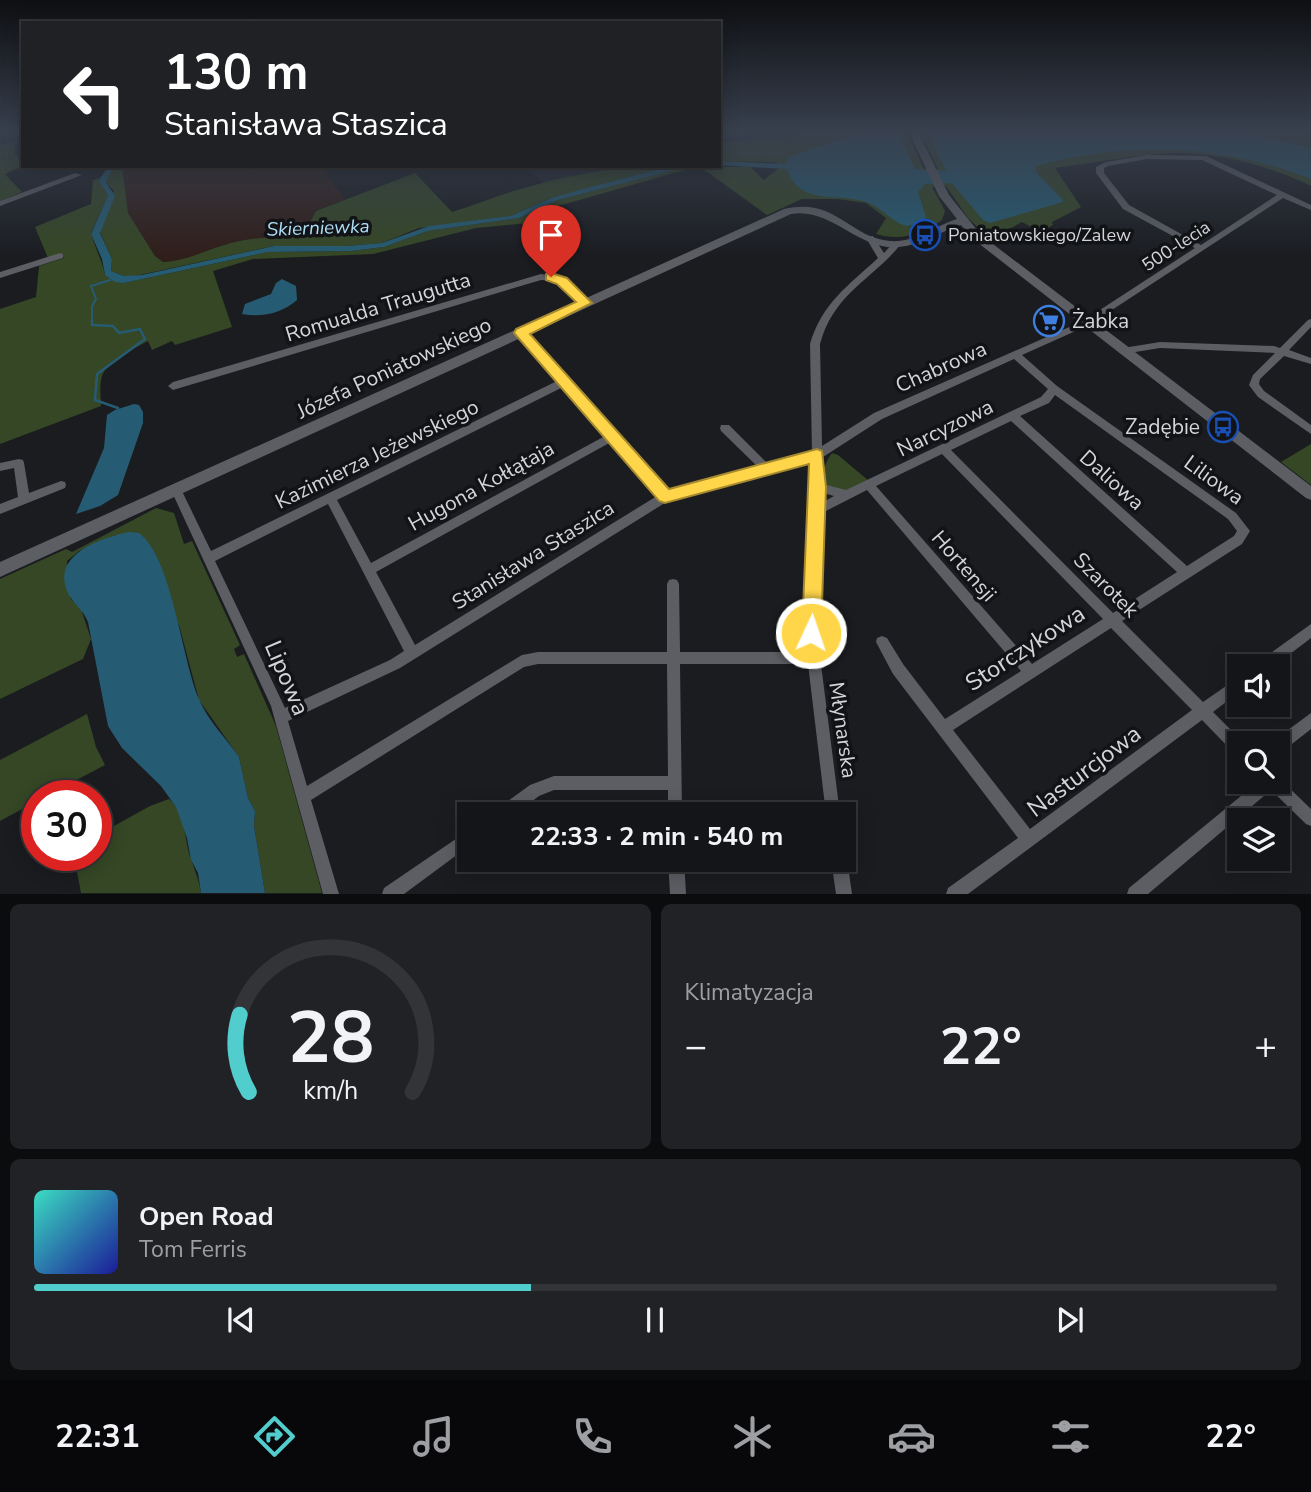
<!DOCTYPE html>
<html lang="pl">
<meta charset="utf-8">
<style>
body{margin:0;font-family:"Nunito Sans",sans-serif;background:#212225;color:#f1f3f6;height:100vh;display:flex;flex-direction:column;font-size:26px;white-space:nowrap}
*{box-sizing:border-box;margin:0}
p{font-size:23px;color:#9d9fa2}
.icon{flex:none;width:38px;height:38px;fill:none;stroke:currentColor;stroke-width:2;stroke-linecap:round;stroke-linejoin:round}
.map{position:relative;height:894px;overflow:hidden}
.panel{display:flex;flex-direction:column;gap:10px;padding:10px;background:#0b0c0d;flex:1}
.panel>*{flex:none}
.top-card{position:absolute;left:21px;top:21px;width:700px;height:147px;border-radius:0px;box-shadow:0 4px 18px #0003,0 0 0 2px #333437;background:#202124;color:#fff;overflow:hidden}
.fabs{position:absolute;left:1227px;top:654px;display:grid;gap:14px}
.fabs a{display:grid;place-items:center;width:63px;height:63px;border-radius:0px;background:#141518;box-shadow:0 4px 18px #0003,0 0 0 2px #333437;font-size:35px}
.speed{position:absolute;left:21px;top:780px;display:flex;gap:14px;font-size:35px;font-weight:700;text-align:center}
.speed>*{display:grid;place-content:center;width:91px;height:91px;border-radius:50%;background:#141518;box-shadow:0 4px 18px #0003,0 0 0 2px #333437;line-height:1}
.speed .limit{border:10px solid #d22;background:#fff;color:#111}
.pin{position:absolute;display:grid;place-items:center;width:60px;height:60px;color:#fff;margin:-72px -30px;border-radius:50% 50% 50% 0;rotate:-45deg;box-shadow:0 0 7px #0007}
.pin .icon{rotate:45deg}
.me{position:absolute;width:77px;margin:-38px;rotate:3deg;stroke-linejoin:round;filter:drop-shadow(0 0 5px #0008)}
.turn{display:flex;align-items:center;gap:24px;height:147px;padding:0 28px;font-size:32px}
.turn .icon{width:91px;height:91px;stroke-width:2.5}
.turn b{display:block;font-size:49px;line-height:60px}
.big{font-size:52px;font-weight:700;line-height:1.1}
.panel .card{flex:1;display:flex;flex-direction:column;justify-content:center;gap:10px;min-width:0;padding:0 24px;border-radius:10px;background:#212225}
.panel .dial{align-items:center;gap:0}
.dial svg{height:182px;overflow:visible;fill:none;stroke:#333437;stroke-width:7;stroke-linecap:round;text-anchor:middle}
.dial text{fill:#f1f3f6;stroke:none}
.song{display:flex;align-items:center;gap:21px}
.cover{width:84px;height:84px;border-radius:10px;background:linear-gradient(135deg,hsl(170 70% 55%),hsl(240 70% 35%))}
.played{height:7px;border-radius:4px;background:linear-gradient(90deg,#52cdcd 40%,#333437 40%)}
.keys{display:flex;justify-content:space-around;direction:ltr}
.heat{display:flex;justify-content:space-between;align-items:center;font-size:38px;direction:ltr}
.panel .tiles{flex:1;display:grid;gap:10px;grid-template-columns:1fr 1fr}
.card:last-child{grid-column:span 2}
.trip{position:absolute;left:457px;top:802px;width:399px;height:70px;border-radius:0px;background:#141518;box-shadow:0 4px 18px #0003,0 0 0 2px #333437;font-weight:700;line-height:70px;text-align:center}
.dock{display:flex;height:112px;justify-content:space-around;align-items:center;background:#08080a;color:#9d9fa2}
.dock .icon{width:49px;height:49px}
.dock .current{color:#52cdcd}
.dock b{font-size:32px;color:#f1f3f6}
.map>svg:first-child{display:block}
.industrial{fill:#301e1a}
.built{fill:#22252e}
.green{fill:#354725}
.water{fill:#265c73}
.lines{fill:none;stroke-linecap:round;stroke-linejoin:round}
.stream-far1{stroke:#265c73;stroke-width:2}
.stream{stroke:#265c73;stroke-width:2.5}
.minor{fill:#5c5e63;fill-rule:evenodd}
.tertiary{fill:#5c5e63;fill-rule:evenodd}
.route{fill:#ffd54a;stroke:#a68a30;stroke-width:2}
.labels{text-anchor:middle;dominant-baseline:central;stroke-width:7;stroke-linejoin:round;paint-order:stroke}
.far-poi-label{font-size:18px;fill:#d4d5d8;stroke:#111317;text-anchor:start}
.far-street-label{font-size:18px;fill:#d4d5d8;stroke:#111317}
.far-water-label{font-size:19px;font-style:italic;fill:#afdef6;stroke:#111317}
.street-label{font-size:21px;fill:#d4d5d8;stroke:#111317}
.poi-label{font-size:21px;fill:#d4d5d8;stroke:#111317;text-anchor:start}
.near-street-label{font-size:24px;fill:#d4d5d8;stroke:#111317}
</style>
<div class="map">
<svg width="1311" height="894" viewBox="0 0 1311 894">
<rect width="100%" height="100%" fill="#1a1c20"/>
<path class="industrial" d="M122,166H321L345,200L316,211L302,237L227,244L191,258L163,262L155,256L128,213Z"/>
<path class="built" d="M524,166H632L614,171L578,174L543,183Z"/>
<path class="green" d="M805,132H906L924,169H938L920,132H1311V186C1265,164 1209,149 1158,154C1124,157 1089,163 1055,168L1081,207L1052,222L1053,225L1040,232L1022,222L990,239L968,218L946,186L932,187L945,211L942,220C922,235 899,241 876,234L886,218L866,203L838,199H802L767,215L699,166L551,208L538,222L476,228L373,254L253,259L213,271L232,327L175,345L172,341L152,350L148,341C136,347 105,364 102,376C99,385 101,397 101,406L0,444V309L36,297L39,266L64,258L61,254L48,258L35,227L91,204L93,180L99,178L98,181L108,195L91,233C95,248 102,260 105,275L124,283L268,252L351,251L384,247L428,231L519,218L558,200L684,167H750L764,180L778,169L777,162L719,161V143C747,139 779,143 805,132Z
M15,141V154L23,162V166L5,174L22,192L0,201V145Z
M115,166H122L128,213L155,256L163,262C188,261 207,249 231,243C255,237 277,237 302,237L316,211L415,173L452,212C478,204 501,194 528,187C574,173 623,166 671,166L551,198L511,216L419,228L382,243L346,246H274L135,276H124L111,271L112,259L100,232L114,191L106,182Z
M1311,444V485L1281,462Z
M832,453L838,455L869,481C861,484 851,491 842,491C818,490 821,467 832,453Z
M156,508L174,513L184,544L192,541L240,645L234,649L237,657L244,654L276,726L322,893H265L254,826L255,811L248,798L239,757L199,700L179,625L116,535L79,551L67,561L71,599L81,609L91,639L83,659L0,699V579L66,549L72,552Z
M87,714L96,747L105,765L46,796H37V801L0,821V760Z
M169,799C186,813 184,837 190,856C194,869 199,879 201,893H81L74,856H96V836L150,806Z"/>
<path class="water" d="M862,132H898L915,169L946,171L928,132H1246L1311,148V179C1224,144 1126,141 1036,166V172L1063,200V202L990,223L983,220L952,183L925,184L918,192L926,217L923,222L907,226C893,223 883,209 869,203C840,191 800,208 787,169L719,165V161L785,164L789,157Z
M109,166H115L106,182L115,196L100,233L112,259L111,271L124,276L142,275L274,246H346L382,243L429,226L511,216L551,198L579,190L671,166H690L558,200L519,218L428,231L384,247L351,251L268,252L124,283L115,282L105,275L102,259L91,234L108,195L98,181Z
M282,279L296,286L297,300C282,313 262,318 242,314L245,304L271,294L276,283Z
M134,404L139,405L143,412V423L118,495L100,506L76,514L104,448L107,415L115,410Z
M129,532L139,533C172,557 182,660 199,699C208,721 226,738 239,757L248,798L255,811L254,826L265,893H201L198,873L191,860L187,838L176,807L161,786L122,748L108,726L88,622C83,609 72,603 67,591C52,554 101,538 129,532Z"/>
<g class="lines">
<path class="stream-far1" d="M92,322V306L96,299L91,286L110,280"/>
<path class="stream" d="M92,320V325L113,326L119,333L140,329L145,339L97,374L95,400L118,408"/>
<path class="minor" d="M1147,155L1206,156L1311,205V210L1283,198L1089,325L1022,355L1057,386L1236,513L1250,531L1242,544L1122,621L1203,702L1239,677V692L1213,712L1244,743L1239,744V755L1234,753L1202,720L968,894H946L948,888L1018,838L893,674L876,642L877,638L882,636L887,638L903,664L945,719L1021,671L867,490L822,513L817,633L840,814H826L808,664H680L682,814H668V790H554L539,796L515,814H495L497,809L530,785L554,776H668L667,664H538L524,667L311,800L339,894H323L271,706L171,490L172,487L176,485L180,487L211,551L557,381L518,335L516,333L518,331H524L667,492L759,468L721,431L720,428L721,425H729L770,466L806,457L812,453L810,344C822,303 848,286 878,258L866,238L867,236H873L884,253L894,242H900L901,244C871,281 834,293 820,344L822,446L874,413L1083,321L1195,248L1123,209L1096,173V167L1106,162ZM1147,159L1202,160L1277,195L1201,245L1129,205L1104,173V168L1108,166ZM1014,359L1048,389L1041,397L846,490L823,484V457L882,419ZM563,387L605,436L371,563L337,500ZM1055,395L1228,519L1237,531L1234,536L1187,566L1020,416L1049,403ZM1011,421L1177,572L1113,613L951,450ZM611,442L657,496L415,645L376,572ZM942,454L1103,619L1032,664L876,486ZM812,463L813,487L805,633L807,652H680L679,584L677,580L673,579L669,580L667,584V652H538L522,655L307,786L288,721L400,668L668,501ZM823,493L834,496L823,502ZM328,504L404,651L390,660L285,708L215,561ZM1111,628L1192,710L1030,829L953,730Z
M75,173L82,175L0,206V201Z
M60,253L63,254V258L0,278V272Z
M541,274L562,277L588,301V305H582L557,281L541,280L173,390L168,386L173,382Z
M1311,319V327L1289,350L1311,358V364L1284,356L1260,379L1259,384L1264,391L1311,425V434L1258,397L1249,385L1253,375L1275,353L1160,348L1123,354L1118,351L1123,348L1160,342L1274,346L1280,348L1308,320Z
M19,459L23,460L24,463L29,493L61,481L65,482L66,485L65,488L0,514V504L18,497L14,468L0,471V463Z
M1311,624V638L1273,667H1256L1257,663Z
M1311,713V729L1283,751L1278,753V744H1272L1273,741Z
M1278,777L1311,809V826L1306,824L1271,790L1148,894H1127L1129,888L1258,782H1278Z
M469,830V846L404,894H382L384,888Z
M844,853L847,859L852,894H836L831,859H844Z
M668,859H684L686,894H670Z"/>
<path class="tertiary" d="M909,132H918L949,195L981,235L1311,486V500L1306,498L973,239L961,225C941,231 922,245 899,247C858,251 832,207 791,214L0,577V562L784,209C836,197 848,237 890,241C914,243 935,226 957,219L939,196Z"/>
</g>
<linearGradient id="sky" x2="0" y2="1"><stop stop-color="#0e0f12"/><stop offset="0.51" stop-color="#38404e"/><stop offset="1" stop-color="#38404e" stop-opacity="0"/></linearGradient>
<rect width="1311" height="257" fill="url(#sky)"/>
<path class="route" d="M551,273L567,278L592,303L530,334L669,489L817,449L822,451L826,487L821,633L818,640L811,642L805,640L802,633L809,464L665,503L659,501L514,333L516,329L576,302L557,284L546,280V274Z"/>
<defs>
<g id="bus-ring" transform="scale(1.575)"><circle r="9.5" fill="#111317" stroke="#1a4fb4" stroke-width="1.5"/><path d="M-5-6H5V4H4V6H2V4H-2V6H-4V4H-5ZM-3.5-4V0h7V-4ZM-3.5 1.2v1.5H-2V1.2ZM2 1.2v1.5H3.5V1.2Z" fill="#1a4fb4"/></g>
<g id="supermarket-ring" transform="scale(1.575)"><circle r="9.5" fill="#111317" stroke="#3f7fe0" stroke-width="1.5"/><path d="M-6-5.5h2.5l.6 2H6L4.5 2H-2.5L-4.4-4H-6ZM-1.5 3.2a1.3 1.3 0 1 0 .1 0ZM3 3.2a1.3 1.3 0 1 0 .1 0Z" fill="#3f7fe0"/></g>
</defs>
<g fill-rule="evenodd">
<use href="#bus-ring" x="925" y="235"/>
<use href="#supermarket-ring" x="1049" y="321"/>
<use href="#bus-ring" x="1223" y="427"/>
</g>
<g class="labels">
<g class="far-poi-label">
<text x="948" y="235">Poniatowskiego/Zalew</text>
</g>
<g class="far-street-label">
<text transform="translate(1176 246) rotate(-33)">500-lecia</text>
</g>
<g class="far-water-label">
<text transform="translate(318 228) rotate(-2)">Skierniewka</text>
</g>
<g class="street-label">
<text transform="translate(378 307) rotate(-17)">Romualda Traugutta</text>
<text transform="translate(941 367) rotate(-24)">Chabrowa</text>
<text transform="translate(394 368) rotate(-25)">Józefa Poniatowskiego</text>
<text transform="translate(945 428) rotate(-26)">Narcyzowa</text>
<text transform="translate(377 454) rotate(-26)">Kazimierza Jeżewskiego</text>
<text transform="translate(1112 480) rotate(42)">Daliowa</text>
<text transform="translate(1214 480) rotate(36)">Liliowa</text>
<text transform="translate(481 486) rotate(-29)">Hugona Kołłątaja</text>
<text transform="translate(533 555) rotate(-32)">Stanisława Staszica</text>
<text transform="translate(964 566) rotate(49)">Hortensji</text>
<text transform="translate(1106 585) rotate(45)">Szarotek</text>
<text transform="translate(843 730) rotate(82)">Młynarska</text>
</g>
<g class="poi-label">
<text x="1072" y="321">Żabka</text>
<text x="1200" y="427" text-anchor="end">Zadębie</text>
</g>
<g class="near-street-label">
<text transform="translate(1025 648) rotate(-33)">Storczykowa</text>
<text transform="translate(287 678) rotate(67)">Lipowa</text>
<text transform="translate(1084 771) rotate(-37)">Nasturcjowa</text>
</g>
</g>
</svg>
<div class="fabs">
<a><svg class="icon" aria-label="sound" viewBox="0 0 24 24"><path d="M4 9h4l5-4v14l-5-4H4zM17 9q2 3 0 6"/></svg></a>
<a><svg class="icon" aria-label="search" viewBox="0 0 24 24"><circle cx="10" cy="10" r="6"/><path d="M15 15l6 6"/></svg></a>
<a><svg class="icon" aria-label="layers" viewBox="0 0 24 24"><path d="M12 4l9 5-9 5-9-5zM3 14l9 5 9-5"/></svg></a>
</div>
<div class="speed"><div class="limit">30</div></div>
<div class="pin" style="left:551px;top:277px;background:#d93025"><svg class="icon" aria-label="arrive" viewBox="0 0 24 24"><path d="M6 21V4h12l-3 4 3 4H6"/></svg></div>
<svg class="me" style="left:811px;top:633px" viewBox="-20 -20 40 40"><circle r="17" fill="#ffd54a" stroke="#fff" stroke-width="3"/><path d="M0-11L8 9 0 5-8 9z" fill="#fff"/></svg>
<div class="trip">22:33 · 2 min · 540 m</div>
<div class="top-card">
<div class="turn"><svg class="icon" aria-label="left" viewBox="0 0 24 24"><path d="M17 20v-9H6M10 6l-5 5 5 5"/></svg><div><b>130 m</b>Stanisława Staszica</div></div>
</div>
</div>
<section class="panel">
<div class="tiles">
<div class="card dial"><svg viewBox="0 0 100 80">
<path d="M14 69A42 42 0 1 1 86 69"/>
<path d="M14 69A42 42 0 0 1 10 35" stroke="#52cdcd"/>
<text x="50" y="56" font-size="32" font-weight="700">28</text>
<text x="50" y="72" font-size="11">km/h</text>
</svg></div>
<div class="card"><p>Klimatyzacja</p>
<div class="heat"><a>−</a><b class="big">22°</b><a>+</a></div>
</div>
<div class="card">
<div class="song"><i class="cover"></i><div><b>Open Road</b><p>Tom Ferris</p></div></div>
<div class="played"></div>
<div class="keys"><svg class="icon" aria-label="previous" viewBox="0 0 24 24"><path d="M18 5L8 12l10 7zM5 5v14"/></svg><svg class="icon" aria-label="pause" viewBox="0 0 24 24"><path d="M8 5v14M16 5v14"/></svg><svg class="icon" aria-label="next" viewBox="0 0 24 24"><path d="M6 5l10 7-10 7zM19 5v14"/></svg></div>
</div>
</div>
</section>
<nav class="dock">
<b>22:31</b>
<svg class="icon current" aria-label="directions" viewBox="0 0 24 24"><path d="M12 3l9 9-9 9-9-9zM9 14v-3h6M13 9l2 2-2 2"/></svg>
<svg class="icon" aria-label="music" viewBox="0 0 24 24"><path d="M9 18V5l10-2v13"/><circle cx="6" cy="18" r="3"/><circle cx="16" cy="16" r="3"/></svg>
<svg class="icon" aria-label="phone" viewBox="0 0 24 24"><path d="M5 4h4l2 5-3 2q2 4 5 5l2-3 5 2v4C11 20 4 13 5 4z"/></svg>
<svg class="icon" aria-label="climate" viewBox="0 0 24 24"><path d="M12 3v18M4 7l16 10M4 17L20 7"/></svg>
<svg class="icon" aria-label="car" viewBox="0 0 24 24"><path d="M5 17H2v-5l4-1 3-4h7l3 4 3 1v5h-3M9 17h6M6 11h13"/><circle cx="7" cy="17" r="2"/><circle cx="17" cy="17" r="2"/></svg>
<svg class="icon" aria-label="filters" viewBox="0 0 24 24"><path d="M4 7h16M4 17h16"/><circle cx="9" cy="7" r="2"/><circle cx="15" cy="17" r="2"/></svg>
<b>22°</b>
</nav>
